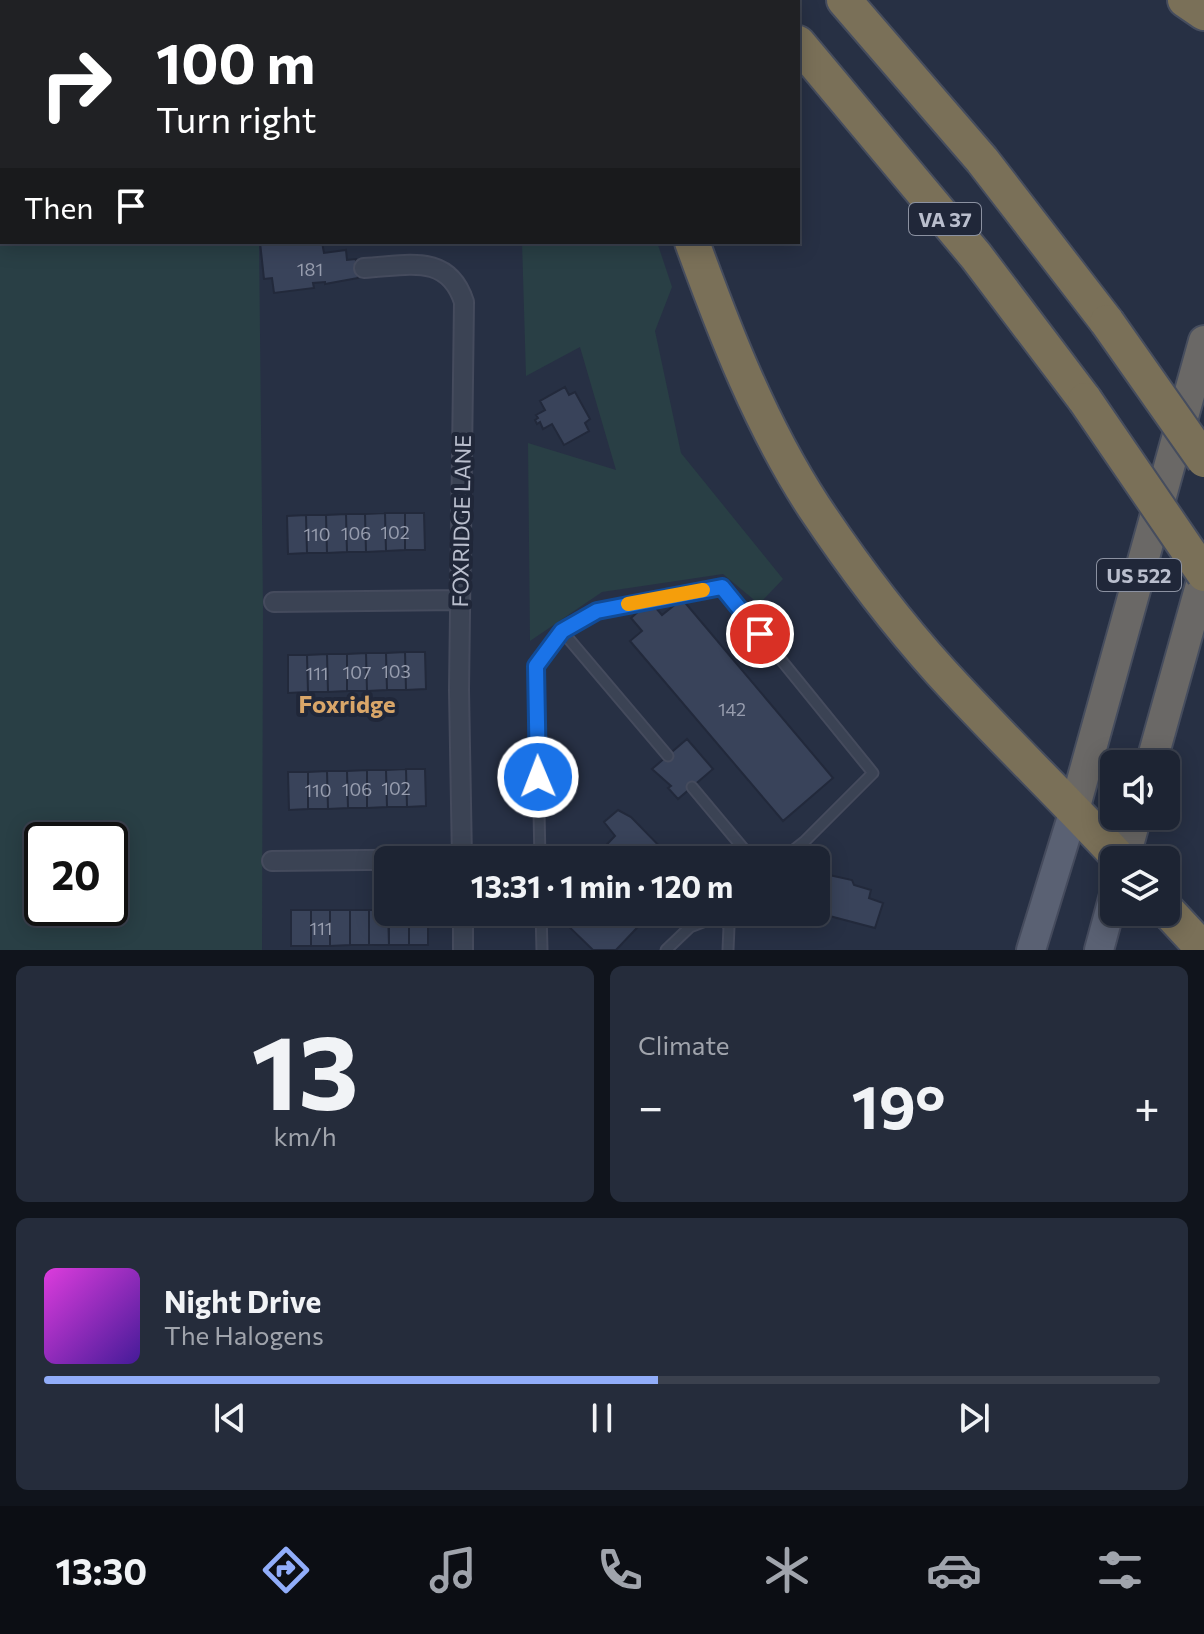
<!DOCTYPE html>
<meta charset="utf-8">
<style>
body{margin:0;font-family:Commissioner,sans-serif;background:#252c3b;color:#f1f3f6;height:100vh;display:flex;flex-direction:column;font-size:30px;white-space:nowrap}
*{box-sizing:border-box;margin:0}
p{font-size:26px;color:#a0a4ac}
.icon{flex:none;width:44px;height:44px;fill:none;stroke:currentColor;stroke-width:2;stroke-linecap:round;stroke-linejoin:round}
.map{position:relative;height:950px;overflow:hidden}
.side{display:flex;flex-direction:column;gap:16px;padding:16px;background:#10141c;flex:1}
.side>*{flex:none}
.guide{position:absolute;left:0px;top:0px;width:800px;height:244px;box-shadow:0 4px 20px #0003,0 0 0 2px #3b414e;background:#202124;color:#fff;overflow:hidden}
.fabs{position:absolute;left:1100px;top:750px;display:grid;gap:16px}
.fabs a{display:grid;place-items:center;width:80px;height:80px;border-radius:12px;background:#1d2433;box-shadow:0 4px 20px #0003,0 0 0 2px #3b414e;font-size:40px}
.speed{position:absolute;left:24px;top:822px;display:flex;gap:16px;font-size:40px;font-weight:700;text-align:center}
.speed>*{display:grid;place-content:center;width:104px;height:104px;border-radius:50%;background:#1d2433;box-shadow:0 4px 20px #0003,0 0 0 2px #3b414e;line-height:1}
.speed .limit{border:4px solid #111;border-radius:12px;background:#fff;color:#111}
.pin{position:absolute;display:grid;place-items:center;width:68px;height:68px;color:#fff;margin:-34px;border:4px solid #fff;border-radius:50%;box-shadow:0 2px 8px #0007}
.me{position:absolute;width:88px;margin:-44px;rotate:359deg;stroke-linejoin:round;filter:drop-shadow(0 0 6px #0008)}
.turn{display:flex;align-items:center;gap:28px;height:168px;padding:0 24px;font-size:36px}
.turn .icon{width:104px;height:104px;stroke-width:2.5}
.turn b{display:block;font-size:56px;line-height:68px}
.then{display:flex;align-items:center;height:76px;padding:0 24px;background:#0003;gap:16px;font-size:30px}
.big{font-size:60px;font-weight:700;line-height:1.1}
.side .card{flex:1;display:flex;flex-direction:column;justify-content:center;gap:12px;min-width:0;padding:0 28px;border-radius:12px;background:#252c3b}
.side .dial{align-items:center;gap:0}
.dial b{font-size:104px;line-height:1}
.song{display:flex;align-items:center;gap:24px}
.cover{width:96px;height:96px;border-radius:12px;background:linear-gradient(135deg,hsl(300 70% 55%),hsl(260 70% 35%))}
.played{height:8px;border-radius:4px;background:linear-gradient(90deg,#91adfa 55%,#3b414e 55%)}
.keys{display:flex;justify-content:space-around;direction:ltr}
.heat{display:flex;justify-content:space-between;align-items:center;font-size:44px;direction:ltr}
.side .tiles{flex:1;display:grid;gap:16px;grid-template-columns:1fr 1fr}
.card:last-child{grid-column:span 2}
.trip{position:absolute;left:374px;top:846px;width:456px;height:80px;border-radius:12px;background:#1d2433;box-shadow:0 4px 20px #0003,0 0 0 2px #3b414e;font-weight:700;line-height:80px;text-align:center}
.tabs{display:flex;height:128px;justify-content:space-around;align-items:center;background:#0c0e14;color:#a0a4ac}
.tabs .icon{width:56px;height:56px}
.tabs .current{color:#91adfa}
.tabs b{font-size:36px;color:#f1f3f6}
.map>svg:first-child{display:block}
.green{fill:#293f45;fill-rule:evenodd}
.building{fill:#39435a;stroke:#22293b;stroke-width:2}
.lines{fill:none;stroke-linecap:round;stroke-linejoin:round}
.service-casing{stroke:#454b5d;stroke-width:13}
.minor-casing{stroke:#454b5d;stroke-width:22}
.primary-casing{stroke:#454b5d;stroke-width:32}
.trunk-casing{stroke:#464d5e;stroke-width:34}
.motorway-casing{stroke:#464d5e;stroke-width:38}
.service{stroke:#3b4354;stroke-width:9}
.minor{stroke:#3b4354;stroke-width:18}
.primary{stroke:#5a6173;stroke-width:28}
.trunk{stroke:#6a6866;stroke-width:30}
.motorway{stroke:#7a7058;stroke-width:34}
.motorway-bridge-casing{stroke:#464d5e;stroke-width:38;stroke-linecap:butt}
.motorway-bridge{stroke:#7a7058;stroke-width:34}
.route-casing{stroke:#114b97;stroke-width:20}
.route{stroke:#1a73e8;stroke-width:14}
.slow{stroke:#f59e0b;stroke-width:14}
.labels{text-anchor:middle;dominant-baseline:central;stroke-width:8;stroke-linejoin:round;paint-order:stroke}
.number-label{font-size:18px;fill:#979dae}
.shield{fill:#202739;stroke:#8b91a1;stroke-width:2}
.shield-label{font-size:20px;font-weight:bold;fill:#b9becd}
.street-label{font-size:22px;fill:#b9becd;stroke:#202739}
.neighbourhood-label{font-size:24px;font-weight:bold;fill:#d9a669;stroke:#202739}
</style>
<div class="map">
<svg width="1204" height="950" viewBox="0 0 1204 950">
<rect width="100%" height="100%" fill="#273044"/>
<path class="green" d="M0,72H2V242H259L263,607L262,950H0ZM110,840V908H42V840Z
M522,242H657L672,287L655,331L681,453L783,579L759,604L723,574L602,592L530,641L528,443L616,470L580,347L526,376Z"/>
<path class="building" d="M260,242H322L324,253L346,250L347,260L356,259L358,278L325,284V282L313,283L314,288L274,293L272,278L264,279Z
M565,387L569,395L575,392L590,419L585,423L589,431L564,445L552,424L543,429L540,422L537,424L535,420L538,418L536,415L545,410L540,401Z
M385,513H405V550L386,551Z
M385,513L386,551L366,552L365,514Z
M405,513H424L425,550H405Z
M346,514H365L366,552H347Z
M346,514L347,552L327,553L326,515Z
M306,515L307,553L288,554L287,516Z
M306,515H326L327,553H307Z
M682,599L833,778L783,821L630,641L642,631L631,618L650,601L662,615Z
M405,652H425L426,689L406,690Z
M405,652L406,690H387L386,653Z
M366,653H386L387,690L367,691Z
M366,653L367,691H347V654Z
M327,654H347V691L328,692Z
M327,654L328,692H308L307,655Z
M288,655H307L308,692L288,693Z
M687,739L713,769L678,799L668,788L671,786L652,769Z
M406,769H425L426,806L407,807Z
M406,769L407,807H387L386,770Z
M367,770H386L387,807L367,808Z
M367,770V808H348L347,771Z
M327,771H347L348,808L328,809Z
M327,771L328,809H308V772Z
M288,772H308V809L289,810Z
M618,810L631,817L673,860H592L615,836L604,822Z
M816,875L828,880L829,875L852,880L854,885L871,890L869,898L883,903L875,928L818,913L820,908H816Z
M291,910H311V946H291Z
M311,910H330V946H311Z
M330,910H350V945L330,946Z
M350,910H369V945H350Z
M369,910H388L389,945H369Z
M389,912H409V945H389Z
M409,912H428V945H409Z
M563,912H652L616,950H593L562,920Z"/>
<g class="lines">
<g class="service-casing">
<path id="service" d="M562,631L668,756
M692,787L753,860
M540,860L536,666L562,631L597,611L722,587L873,773L805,841L781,860
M541,912L542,950
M666,950L690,927L719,916L725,921
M728,950L729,927L725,921L732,912"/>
</g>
<g class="minor-casing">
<path id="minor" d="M364,268C406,266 448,252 464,302L459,690L462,860
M274,602L460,600
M272,861L462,859
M463,912V950"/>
</g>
<g class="primary-casing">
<path id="primary" d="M1031,950L1074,810
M1099,950L1114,895"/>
</g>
<g class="trunk-casing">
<path id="trunk" d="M1151,764L1204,574
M1074,810L1204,341
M1124,860L1136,816"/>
</g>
<g class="motorway-casing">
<path id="motorway" d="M603,0L604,2
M760,0L762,2
M844,0L982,160L1107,322
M1185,0L1204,13
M798,43L976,256L1085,400
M692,242C725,333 761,426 814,507C852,564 894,620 940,671C999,736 1062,796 1121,860
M1166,909L1204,950"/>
</g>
<use href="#service" class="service"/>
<use href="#minor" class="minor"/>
<use href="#primary" class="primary"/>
<use href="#trunk" class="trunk"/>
<use href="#motorway" class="motorway"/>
<g class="motorway-bridge-casing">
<path id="motorway-bridge" d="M1107,322L1204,460
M1085,400L1204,574"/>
</g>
<use href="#motorway-bridge" class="motorway-bridge"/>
</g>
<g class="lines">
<g class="route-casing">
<path id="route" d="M538,777L536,666L562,631L597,611L722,587L760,634"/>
</g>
<use href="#route" class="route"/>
<path class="slow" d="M628,604L703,590"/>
</g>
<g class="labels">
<g class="number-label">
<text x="310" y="269">181</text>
<text x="395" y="532">102</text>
<text x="356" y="533">106</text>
<text x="317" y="534">110</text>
<text x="396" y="671">103</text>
<text x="357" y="672">107</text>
<text x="317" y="673">111</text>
<text x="732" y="709">142</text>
<text x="396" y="788">102</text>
<text x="357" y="789">106</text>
<text x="318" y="790">110</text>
<text x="321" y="928">111</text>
</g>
<g class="shield">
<rect x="909" y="203" width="72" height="32" rx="6"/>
<rect x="1097" y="559" width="84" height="32" rx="6"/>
</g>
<g class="shield-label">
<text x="945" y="219">VA 37</text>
<text x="1139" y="575">US 522</text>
</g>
<g class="street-label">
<text transform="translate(461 521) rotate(-89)">FOXRIDGE LANE</text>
</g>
<g class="neighbourhood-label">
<text x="347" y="703">Foxridge</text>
</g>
</g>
</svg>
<div class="fabs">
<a><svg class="icon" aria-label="sound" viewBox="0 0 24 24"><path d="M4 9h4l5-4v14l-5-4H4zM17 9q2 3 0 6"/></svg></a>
<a><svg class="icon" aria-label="layers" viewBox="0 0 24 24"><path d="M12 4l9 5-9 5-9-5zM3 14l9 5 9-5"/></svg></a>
</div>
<div class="speed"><div class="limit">20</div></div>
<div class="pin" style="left:760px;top:634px;background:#d93025"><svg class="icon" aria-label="arrive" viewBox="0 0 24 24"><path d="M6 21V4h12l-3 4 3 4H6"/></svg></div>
<svg class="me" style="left:538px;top:777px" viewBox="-20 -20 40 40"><circle r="17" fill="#1a73e8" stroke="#fff" stroke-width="3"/><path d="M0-11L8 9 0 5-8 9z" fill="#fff"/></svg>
<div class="trip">13:31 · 1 min · 120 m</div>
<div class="guide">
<div class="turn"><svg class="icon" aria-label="right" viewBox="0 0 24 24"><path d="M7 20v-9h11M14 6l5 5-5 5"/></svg><div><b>100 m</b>Turn right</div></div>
<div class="then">Then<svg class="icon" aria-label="arrive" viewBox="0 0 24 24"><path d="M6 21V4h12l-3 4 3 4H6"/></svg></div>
</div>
</div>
<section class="side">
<div class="tiles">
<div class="card dial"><b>13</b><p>km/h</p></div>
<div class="card"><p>Climate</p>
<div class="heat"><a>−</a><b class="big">19°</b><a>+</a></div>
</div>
<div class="card">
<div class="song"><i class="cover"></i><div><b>Night Drive</b><p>The Halogens</p></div></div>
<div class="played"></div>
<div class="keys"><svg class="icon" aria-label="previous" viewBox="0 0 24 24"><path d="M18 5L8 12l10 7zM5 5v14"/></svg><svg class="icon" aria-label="pause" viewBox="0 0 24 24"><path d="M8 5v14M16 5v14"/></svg><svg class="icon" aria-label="next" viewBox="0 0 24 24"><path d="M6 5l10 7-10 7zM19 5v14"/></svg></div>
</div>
</div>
</section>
<nav class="tabs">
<b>13:30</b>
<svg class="icon current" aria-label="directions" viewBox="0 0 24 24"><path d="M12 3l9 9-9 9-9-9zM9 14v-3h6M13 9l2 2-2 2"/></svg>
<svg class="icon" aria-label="music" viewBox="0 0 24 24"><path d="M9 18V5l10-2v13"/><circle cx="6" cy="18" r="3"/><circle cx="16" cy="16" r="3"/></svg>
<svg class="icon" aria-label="phone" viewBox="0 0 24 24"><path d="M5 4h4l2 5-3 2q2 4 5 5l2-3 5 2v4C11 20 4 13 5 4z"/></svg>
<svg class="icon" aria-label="climate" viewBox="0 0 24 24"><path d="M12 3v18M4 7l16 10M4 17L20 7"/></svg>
<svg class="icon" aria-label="car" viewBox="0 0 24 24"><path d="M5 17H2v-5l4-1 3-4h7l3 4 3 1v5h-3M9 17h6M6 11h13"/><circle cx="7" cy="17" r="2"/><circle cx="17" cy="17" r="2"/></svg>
<svg class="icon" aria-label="filters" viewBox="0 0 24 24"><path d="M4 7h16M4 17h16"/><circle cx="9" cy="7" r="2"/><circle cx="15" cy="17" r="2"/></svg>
</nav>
